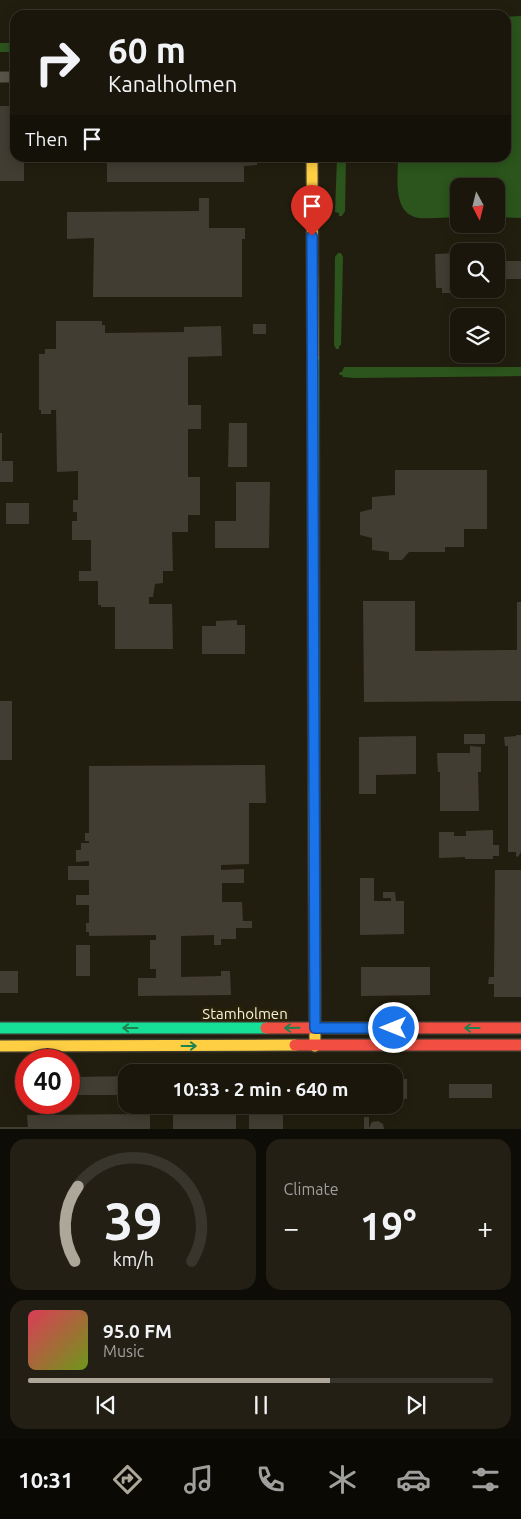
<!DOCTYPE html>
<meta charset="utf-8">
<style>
body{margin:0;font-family:Ubuntu,sans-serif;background:#231f14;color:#f1f3f6;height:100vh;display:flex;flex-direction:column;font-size:19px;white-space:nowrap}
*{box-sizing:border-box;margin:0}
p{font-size:16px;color:#9f9f9d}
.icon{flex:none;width:28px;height:28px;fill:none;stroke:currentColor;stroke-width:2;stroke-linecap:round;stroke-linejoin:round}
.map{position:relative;height:1129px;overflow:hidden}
.drawer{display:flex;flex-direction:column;gap:10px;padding:10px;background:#0e0c06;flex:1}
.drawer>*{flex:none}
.top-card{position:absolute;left:10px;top:10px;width:501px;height:152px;border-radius:15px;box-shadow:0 2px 12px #0003,0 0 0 1px #38352c;background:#1a160b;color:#f1f3f6;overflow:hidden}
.needle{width:32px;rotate:173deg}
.tools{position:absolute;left:450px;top:178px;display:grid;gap:10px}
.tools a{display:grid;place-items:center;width:55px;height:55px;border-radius:10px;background:#1a160b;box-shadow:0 2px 12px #0003,0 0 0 1px #38352c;font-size:25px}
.speed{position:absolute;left:15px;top:1049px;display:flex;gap:10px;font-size:25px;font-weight:700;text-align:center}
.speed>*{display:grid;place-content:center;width:65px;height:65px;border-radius:50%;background:#1a160b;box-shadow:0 2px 12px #0003,0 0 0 1px #38352c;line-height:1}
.speed .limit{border:8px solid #d22;background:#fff;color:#111}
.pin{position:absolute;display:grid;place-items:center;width:42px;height:42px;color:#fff;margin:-51px -21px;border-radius:50% 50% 50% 0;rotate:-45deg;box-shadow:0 0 5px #0007}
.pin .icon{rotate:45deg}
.me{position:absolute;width:55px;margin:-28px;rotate:270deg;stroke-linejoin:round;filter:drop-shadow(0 0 4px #0008)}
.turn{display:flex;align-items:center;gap:18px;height:105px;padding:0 15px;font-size:22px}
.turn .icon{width:65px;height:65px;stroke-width:2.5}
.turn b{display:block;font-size:35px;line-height:42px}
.then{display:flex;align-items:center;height:48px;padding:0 15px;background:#0003;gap:10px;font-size:19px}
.big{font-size:38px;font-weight:600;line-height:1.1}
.drawer .card{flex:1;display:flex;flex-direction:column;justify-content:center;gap:8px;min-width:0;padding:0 18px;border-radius:15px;background:#231f14}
.drawer .dial{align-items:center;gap:0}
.dial svg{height:130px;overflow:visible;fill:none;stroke:#38352c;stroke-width:7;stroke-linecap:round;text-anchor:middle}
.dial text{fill:#f1f3f6;stroke:none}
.song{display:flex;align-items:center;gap:15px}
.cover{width:60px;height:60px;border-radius:8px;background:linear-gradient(135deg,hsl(350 70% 55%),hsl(80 70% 35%))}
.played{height:5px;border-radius:2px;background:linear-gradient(90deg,#aca798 65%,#38352c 65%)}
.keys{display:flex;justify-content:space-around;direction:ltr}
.heat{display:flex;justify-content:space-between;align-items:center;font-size:28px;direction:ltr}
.drawer .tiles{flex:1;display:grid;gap:10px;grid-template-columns:1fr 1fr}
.card:last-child{grid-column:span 2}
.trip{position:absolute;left:118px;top:1064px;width:285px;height:50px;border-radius:15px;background:#1a160b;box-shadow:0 2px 12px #0003,0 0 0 1px #38352c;font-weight:600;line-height:50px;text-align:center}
.tabs{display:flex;height:80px;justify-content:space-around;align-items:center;background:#0a0904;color:#9f9f9d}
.tabs .icon{width:35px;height:35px}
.tabs .active{color:#aca798}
.tabs b{font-size:22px;color:#f1f3f6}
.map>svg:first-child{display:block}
.water{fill:#2b551c}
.building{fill:#423d32}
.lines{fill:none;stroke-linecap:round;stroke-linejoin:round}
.street-casing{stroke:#3a372c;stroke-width:12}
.fast-casing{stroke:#3a372c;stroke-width:14}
.slow-casing{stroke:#3a372c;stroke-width:14}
.jam-casing{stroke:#3a372c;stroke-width:14}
.street{stroke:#58554a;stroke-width:10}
.fast{stroke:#16e098;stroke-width:11}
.slow{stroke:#ffcf43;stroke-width:11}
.jam{stroke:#f24e42;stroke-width:11}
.oneway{stroke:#208250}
.route-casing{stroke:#114b97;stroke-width:12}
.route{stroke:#1a73e8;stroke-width:9}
.labels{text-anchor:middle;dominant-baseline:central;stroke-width:4.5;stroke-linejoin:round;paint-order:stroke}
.street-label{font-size:15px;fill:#f6f1e1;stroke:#2a2307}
</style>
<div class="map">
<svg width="521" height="1129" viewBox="0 0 521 1129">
<rect width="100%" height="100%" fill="#221e0f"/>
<path class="water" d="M521,16V218L496,217V186H459V217C446,217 432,219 419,218C392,214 398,178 398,158H506V17Z
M0,43H15V52H0Z
M337,158H346L345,211L342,216H339V213L335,212Z
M338,253H341L343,257L341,345L339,346V349H336L334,345L335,257Z
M344,367H521V376L354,378L343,377L342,375H339L340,372H342Z"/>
<path class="building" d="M0,106H15V158H24V181H0Z
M107,158H257V165L244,166V182H107Z
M199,198H209V228H245V239H242V297H93L94,238L67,239V212L199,211Z
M459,253V293H442V288H436L435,254Z
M496,261H521V279H496Z
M463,289H495V295H463Z
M56,321H102V325H105V333L184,332V327L221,326L222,356L188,357V405H201V429H188V477H200V515H188V532H172L173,571H163V583L155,584L153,597H149V604H172L173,649H115V607H101V605H98V581H79V571H91V540H72V521H77V512H73V500H78V471L57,472L56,410H51V414H41V410H39V354H45V349H56Z
M253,324H266V334H253Z
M229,423H247V467H228Z
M0,433H2V461H13V482H0Z
M395,470H487V529H464V547H445V552H409L402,560H389V552L372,550V538L360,535V512L372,509V497L395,495Z
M236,482H270L269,548H215V521H236Z
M6,503H29V524H6Z
M363,601H415V651L517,650V602H521V701L364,702Z
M237,620V625H245V654H202V626H216V621Z
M0,701H12V760H0Z
M464,734H485V744H464Z
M516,735H521V852L518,857L516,856V852H508V746H505L504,737L516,736Z
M416,736V774L376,775V794H359V737Z
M470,746L481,747V772H478L479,811H440V772H438L437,753H470Z
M265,765L266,803H249V864L221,865V870L244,869V883H222V902H242L243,921H252V928H236V939H221V945H214V935L181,936V977L221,976V971H230L231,995L138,996V978H156V969H150V940H156V935L89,936V932H86V923H89V905H76V895H89V880H68V866H89V861L76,862V850H81V843H89V841H85V833H89V766Z
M493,830V845H499V856H493V859H465V857L439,858V832H454V836H466V831Z
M495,870H521V997H494V984H488L489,977H494Z
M360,878H374V901H391V898H383V892H395L396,901H404V934L360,935Z
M76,945H90V976H76Z
M361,967H430V995L361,996Z
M0,971H18V993H0Z
M126,1076V1095H77L78,1077Z
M394,1079H407V1099H394Z
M449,1084H492V1098H449Z
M173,1105H236V1129H173Z
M249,1105H275V1111H283V1129H249Z
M150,1114V1129H0V1127H28L27,1115Z
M364,1117H369V1128L372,1122L378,1121L383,1124L384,1129H364Z"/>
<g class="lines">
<g class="street-casing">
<path id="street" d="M0,77H15"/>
</g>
<g class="fast-casing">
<path id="fast" d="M313,358L314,791
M0,1028H266"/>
</g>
<g class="slow-casing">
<path id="slow" d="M312,158L313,358
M314,791L315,1046
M0,1046L295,1045"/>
</g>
<g class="jam-casing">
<path id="jam" d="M266,1028H521
M295,1045H521"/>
</g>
<use href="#street" class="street"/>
<use href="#fast" class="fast"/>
<use href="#slow" class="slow"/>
<use href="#jam" class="jam"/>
</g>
<defs><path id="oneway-shaft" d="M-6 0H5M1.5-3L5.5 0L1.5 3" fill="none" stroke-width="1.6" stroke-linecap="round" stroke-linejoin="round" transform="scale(1.25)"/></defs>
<g class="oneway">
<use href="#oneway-shaft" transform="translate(130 1028) rotate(180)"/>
<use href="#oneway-shaft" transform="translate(292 1028) rotate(179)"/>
<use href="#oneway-shaft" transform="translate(472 1028) rotate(180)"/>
<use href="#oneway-shaft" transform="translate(189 1046)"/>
</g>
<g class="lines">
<g class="route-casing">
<path id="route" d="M312,236L315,1028H394"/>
</g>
<use href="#route" class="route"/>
</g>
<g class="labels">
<g class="street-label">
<text x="245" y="1013">Stamholmen</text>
</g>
</g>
</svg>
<div class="tools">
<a><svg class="needle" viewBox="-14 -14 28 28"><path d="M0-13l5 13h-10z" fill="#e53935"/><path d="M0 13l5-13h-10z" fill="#9f9f9d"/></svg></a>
<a><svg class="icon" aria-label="search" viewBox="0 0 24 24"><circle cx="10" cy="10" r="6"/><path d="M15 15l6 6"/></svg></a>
<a><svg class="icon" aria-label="layers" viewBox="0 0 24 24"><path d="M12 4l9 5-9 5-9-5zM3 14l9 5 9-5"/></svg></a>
</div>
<div class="speed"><div class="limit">40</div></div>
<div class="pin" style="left:312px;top:236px;background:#d93025"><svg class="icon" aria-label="arrive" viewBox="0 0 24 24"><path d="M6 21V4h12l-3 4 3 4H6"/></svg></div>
<svg class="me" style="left:394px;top:1028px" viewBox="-20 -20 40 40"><circle r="17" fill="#1a73e8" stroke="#fff" stroke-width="3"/><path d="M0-11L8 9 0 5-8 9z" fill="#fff"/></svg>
<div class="trip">10:33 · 2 min · 640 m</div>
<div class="top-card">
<div class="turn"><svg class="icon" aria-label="right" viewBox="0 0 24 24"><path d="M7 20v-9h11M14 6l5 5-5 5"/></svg><div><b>60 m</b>Kanalholmen</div></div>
<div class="then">Then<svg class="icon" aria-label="arrive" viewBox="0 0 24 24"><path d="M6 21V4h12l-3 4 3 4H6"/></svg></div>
</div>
</div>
<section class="drawer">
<div class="tiles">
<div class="card dial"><svg viewBox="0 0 100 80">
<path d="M14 69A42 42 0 1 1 86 69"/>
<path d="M14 69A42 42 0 0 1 16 23" stroke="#aca798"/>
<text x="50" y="56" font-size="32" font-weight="700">39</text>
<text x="50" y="72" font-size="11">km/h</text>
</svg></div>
<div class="card"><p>Climate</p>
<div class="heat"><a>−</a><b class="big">19°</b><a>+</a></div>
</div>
<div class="card">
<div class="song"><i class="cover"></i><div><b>95.0 FM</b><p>Music</p></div></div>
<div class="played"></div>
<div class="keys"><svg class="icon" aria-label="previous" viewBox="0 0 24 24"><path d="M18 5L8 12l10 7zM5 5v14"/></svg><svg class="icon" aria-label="pause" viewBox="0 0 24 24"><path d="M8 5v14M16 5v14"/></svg><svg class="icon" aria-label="next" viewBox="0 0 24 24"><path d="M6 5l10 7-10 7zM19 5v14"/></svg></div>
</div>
</div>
</section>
<nav class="tabs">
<b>10:31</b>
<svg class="icon active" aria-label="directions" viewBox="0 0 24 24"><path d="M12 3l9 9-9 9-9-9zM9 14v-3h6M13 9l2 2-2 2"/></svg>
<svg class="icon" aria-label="music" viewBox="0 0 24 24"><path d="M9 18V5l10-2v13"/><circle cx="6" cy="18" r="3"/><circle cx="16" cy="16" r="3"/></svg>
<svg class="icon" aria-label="phone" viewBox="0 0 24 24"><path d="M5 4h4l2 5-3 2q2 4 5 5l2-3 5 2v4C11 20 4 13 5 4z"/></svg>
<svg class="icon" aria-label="climate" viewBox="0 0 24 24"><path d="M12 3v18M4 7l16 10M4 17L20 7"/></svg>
<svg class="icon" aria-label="car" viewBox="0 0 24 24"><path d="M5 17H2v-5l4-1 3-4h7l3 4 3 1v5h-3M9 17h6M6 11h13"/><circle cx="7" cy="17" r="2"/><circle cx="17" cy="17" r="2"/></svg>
<svg class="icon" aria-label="filters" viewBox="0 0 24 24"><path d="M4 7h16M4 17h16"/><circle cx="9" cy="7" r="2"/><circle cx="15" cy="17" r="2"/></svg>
</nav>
